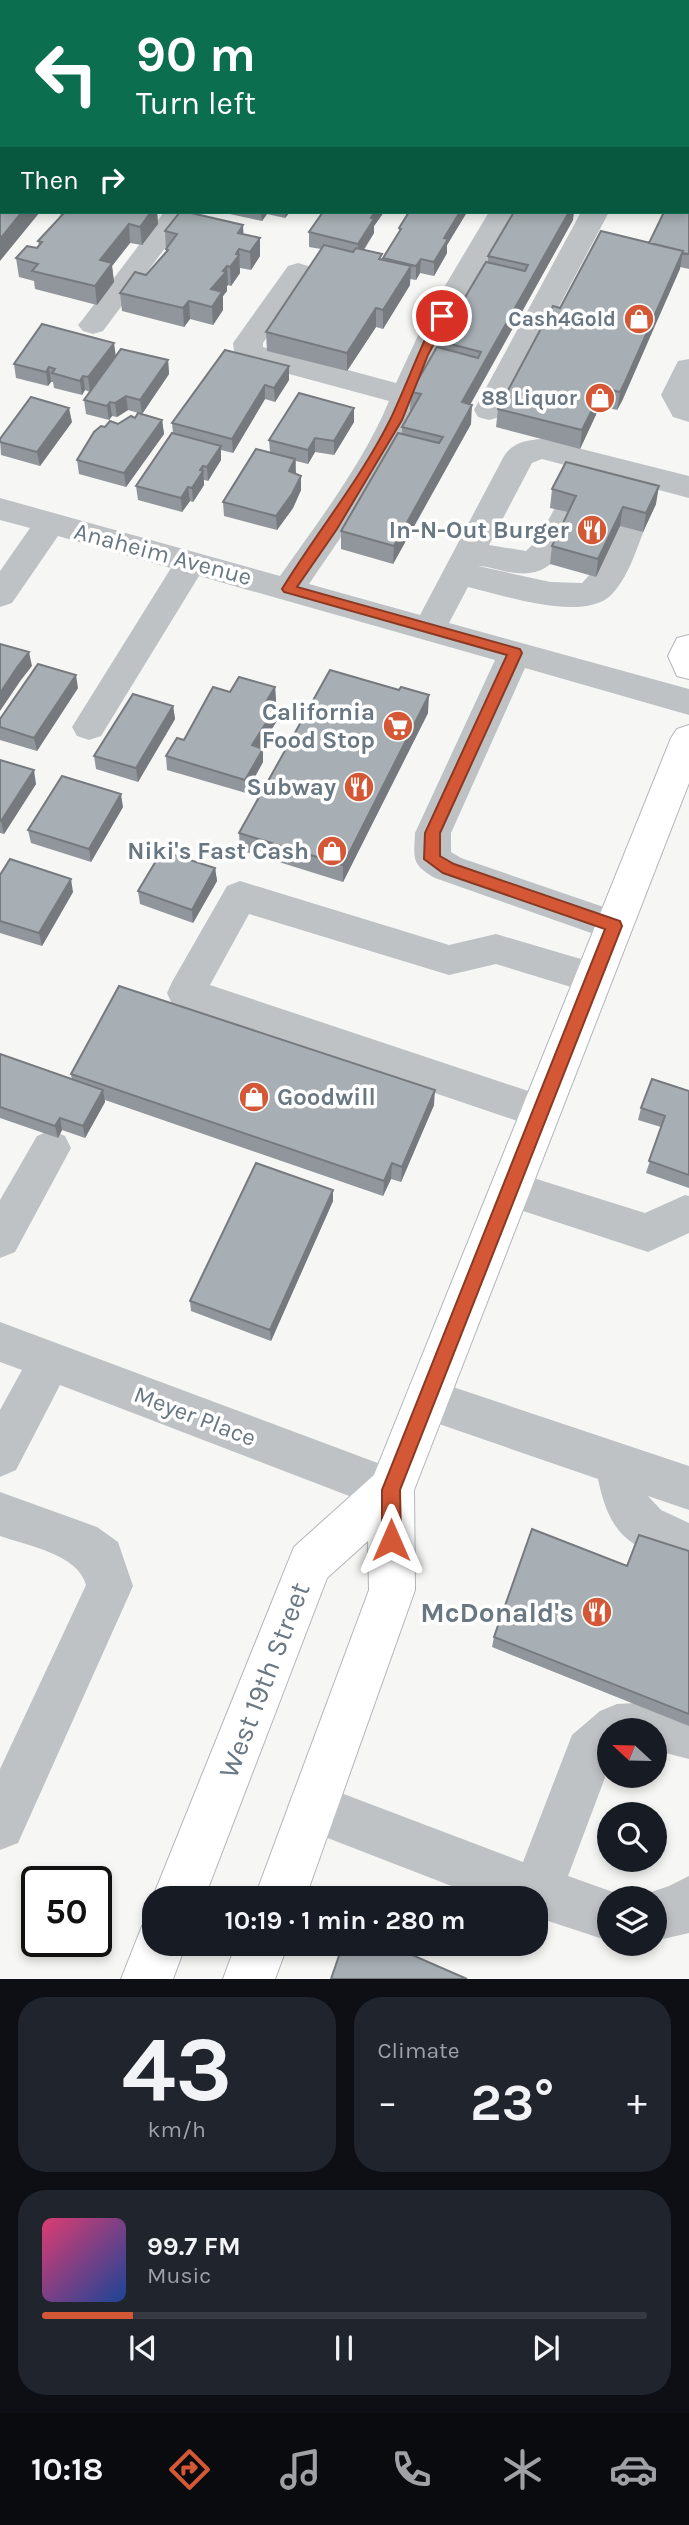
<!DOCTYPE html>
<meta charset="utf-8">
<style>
body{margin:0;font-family:Karla,sans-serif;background:#20242c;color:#f1f3f6;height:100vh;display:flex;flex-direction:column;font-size:26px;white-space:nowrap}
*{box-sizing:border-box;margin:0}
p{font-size:23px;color:#9ea1a6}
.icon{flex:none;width:38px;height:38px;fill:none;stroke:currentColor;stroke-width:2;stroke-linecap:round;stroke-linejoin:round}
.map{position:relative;height:1979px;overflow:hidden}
.sheet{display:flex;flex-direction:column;gap:18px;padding:18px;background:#0d0f14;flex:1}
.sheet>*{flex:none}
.hud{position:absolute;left:0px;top:0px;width:690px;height:214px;box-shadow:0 4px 10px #0003;background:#0b6e4f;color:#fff;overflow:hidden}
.needle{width:46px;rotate:292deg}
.fabs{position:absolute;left:597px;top:1718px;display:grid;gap:14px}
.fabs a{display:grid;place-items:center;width:70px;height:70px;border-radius:50%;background:#171b24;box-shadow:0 4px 10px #0003;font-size:35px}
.speed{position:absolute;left:21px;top:1866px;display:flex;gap:14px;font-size:35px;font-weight:700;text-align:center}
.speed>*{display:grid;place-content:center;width:91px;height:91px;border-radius:50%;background:#171b24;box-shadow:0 4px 10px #0003;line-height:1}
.speed .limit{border:4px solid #111;border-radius:10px;background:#fff;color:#111}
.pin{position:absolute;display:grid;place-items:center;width:60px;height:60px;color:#fff;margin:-30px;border:4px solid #fff;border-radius:50%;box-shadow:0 2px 7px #0007}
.me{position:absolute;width:77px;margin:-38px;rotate:0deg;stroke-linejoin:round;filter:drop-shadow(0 0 5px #0008)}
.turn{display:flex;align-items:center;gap:24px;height:147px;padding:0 21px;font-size:32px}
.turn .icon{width:91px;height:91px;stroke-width:2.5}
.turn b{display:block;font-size:49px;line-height:60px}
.then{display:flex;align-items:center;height:66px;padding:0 21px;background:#0003;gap:14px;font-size:26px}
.big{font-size:52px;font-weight:700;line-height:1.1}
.sheet .card{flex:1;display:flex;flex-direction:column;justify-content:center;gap:10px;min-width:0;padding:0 24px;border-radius:28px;background:#20242c}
.sheet .dial{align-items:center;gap:0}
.dial b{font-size:91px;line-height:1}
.song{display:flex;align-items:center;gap:21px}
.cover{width:84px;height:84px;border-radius:10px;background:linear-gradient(135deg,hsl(340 70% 55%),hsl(220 70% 35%))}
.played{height:7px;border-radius:4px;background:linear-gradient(90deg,#d45836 15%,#363941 15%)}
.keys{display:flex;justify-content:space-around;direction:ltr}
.heat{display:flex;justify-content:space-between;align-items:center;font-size:38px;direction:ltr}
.sheet .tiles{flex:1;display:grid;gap:18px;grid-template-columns:1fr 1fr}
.card:last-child{grid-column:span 2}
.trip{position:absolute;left:142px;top:1886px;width:406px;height:70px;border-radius:28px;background:#171b24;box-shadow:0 4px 10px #0003;font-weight:700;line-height:70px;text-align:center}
.dock{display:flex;height:112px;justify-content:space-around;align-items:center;background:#090b0e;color:#9ea1a6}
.dock .icon{width:49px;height:49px}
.dock .on{color:#d45836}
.dock b{font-size:32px;color:#f1f3f6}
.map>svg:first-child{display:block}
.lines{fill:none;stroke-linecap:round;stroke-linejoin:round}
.major-casing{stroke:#b2b6b9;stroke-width:2}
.minor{fill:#bec2c5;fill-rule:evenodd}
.major{fill:#fff;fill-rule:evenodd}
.wall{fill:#90969b}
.shaded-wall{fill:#767a7e}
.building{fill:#a8afb4;stroke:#767a7e;stroke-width:2}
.route{fill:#d45836;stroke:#8a3923;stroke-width:2}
.labels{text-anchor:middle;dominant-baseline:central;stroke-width:7;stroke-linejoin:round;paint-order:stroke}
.far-poi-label{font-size:21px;font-weight:bold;fill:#687782;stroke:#fff;text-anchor:end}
.poi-label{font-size:24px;font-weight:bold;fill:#687782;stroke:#fff;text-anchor:end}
.street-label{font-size:24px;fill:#687782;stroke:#fff}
.near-poi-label{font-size:28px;font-weight:bold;fill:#687782;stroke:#fff;text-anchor:end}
.near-street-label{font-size:28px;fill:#687782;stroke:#fff}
</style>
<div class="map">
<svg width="689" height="1979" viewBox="0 0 689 1979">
<rect width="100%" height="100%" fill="#f6f6f4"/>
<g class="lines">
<g class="major-casing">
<path id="major" d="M689,635V679L677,676L668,656L677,638Z
M689,725V783L414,1490L415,1590L305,1899H254L369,1590L368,1541L327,1578L204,1899H154V1903L152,1899L294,1547L374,1475L671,738L677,729Z
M154,1921V1944H186L173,1979H121L142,1926Z
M236,1944H288L275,1979H223Z"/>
</g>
<path class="minor" d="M591,0H622L623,2H592Z
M688,9H689V25L688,24Z
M0,21H2V37H0Z
M689,44V62L688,63V45Z
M688,169H689V186H688Z
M164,212H192L103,331L93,334L83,331L78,325L83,319Z
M489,212H517L457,316L437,355L411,420L343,534L309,584L420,615L504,456C513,442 527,440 542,439L689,476V498L542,459L532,463L489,545L526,551L538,539L557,504L568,501L579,504L584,512C569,542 556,578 516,573C503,572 489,566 478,566L550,582L582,583L594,570L618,520L629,517L640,520L645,528C636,550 628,579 610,596C581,622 502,595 468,587L449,623L689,689V715L525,668L451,833V852L461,858L627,915L633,926L627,937L614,941L435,878C411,864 414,859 415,833L495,660L199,576L101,736L89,740L77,736L72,727L171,568L58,536L12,603L0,607V571L30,528L0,520V498L280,576C318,522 364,462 389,401L245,362L234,351L233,343L288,266L298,263L308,266L312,272L263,343V347L396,383L427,316Z
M581,212H609L504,410L500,417L489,420L478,417L474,410Z
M689,359V422L673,417L661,395L678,361Z
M240,881L449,945L496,934L608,967L613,978L608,989L594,994L496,964L449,975L249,914L210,985L555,1100L561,1112L555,1124L541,1129L172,1004L167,993L172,982L227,886Z
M51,1130L65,1136L71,1148L15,1252L0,1258V1200L37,1136Z
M511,1171L645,1213L685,1195L689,1196V1233L648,1252L496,1202L490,1189L496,1176Z
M0,1322L407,1474L414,1490L407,1506L391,1512L60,1385L16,1470L0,1477V1410L22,1370L0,1362Z
M426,1378L689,1466V1510L648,1496L661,1510L689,1523V1569C634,1547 611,1542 598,1479L410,1414L404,1399L410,1384Z
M0,1492L97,1527L118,1542L133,1586L18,1843L0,1850V1769L86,1585C78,1554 28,1546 0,1536Z
M655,1702L689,1711V1759L654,1750V1731H609V1767L568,1876L627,1897L609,1899V1941L536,1917V1899H485L294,1825L287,1807L294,1789L312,1782L523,1862L572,1735L600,1711L617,1704Z
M689,1876V1933L654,1941V1899L636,1897L669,1886Z"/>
<use href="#major" class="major"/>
</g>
<path class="wall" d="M50,0H162L160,2H50Z
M266,0H299L298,2H275Z
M391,0H452L451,2H390Z
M485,0H566L565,2H485Z
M686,0H689V15H688V2H686Z
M0,72H2V114H0Z
M689,210V269L680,267L622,401L617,410L600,406L580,449L496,427L498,409L560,308L649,243Z
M60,212H157L158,224L142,245L130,243L112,266L114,282L97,305L35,289L34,281L19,277L16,258L37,248L39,245L38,241L61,217Z
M221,212H290L285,218L267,214L262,221Z
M323,212H384L374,226V233L364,250L383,260L399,233V228L409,212H467L447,245V253L434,276L420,273L416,280L410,279V285L383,329L376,327L347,371L267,351L266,332L321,249L309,247V232Z
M573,220L470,405L471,424L393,564L341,549V531L402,434V427L411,411L410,410L411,392L438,348L439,341L488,262V256Z
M165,231L244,234L260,256L251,270L240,268V273L231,286L228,285L227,286V291L223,296V310L213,325L190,319L184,327L122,311L120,293L146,275L166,252Z
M116,356L168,360L169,374L142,414L128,410L117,417L112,416L109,420L86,414L84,400L90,392L85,390L82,395L54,388L53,382H51L48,386L16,378L14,364Z
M289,366V380L275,402L265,399L233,453L221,450V460L208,481L204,480V485L193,502L190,501L182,512L138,500L136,486L173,434L172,423Z
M135,418L162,420L164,434L126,487L79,474L77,460L105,427Z
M72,422L40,466L1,455L0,439Z
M354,422L334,455L315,452L308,464L296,461L295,474L301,476V490L293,508L277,530L224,516L223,502L270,452L269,440Z
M552,489L656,504L643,532L620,526L596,577L550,564L552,546L568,512L550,508Z
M275,687L276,701L274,705L278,719L260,748L263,749V762L246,793L167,770L166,756L184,740L230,692Z
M78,688L37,751L0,740V719Z
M173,706L175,719L138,782L96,769L94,756Z
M428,713L343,882L240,850L239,833Z
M0,760L36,784L4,834L0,833Z
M123,807L91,862L31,843L28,830Z
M215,868L217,881L193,923L140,904L138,891Z
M0,875L73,892L42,946L0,933Z
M0,1054L72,1080L71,1074L434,1105L401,1182L391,1179L383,1196L105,1100V1102L85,1138L62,1130L58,1138L0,1118Z
M689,1091V1188L646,1173L661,1127L638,1120L641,1108Z
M333,1190V1201L271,1341L191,1311L190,1301Z
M689,1551V1726L492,1647L494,1637L627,1566Z"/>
<path class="shaded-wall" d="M149,0H162L160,2H147Z
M375,0H386V2H374Z
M22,212H40L0,261V239Z
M151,212H157L158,224L142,245L140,227Z
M261,212H267V214L262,221Z
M285,212H290L285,218Z
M375,212H384L374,226V233L358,258V244Z
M460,212H467L447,245V253L434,276V262L444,238Z
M569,212H574L573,220L461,421L462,402Z
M129,224L130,243L112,266L114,282L97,305L95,286L100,260Z
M243,225L244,244L239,249L240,273L231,286L230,267L238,233Z
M260,238V256L251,270L250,252Z
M683,251L680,269L622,401L617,410L620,392Z
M421,259L420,273L416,280V266Z
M227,266L228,285L227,286V291L223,296V310L213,325L211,289Z
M411,266L410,285L383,329V310Z
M189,301L190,319L184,327L183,308Z
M376,308V327L347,371V353Z
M114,343L116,357L90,392L88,377Z
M168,360L169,374L142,414L140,400Z
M289,366V380L275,402L274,388Z
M49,367L51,382L48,386L46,372Z
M83,376L85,390L82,395L80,381Z
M265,385V399L233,453L232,439Z
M603,388L600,406L580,449L582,430Z
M126,396L128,410L117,417L115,403Z
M110,402L112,416L109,420L107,406Z
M472,405L471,424L393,564L394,546Z
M69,408L72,422L40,466L37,452Z
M354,408V422L334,455V441Z
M162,420L164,434L126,487L124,473Z
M315,438V452L308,464V450Z
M221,446V460L208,481L207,467Z
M295,459L296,473L289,485V471Z
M203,466L204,485L193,502L192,488Z
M301,476V490L293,508L277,530L276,516Z
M659,486L656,504L643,532L646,513Z
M188,487L190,501L182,512L181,498Z
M623,507L620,526L596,577L598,559Z
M29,652L32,666L21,680L0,711V693L18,666Z
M76,675L78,688L37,751L34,738Z
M275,687L276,701L267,716L266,702Z
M429,695L428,713L343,882V865Z
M173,706L175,719L138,782L136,768Z
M277,706L278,719L253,759L252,745Z
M263,749V762L246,793L245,780Z
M34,770L36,784L4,834L1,821Z
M121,794L123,807L91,862L89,849Z
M215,868L217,881L193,923L192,910Z
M71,879L73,892L42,946L39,933Z
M103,1090L105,1102L85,1138L83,1126Z
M435,1090L434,1105L401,1182L402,1167Z
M60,1118L62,1130L58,1138L55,1126Z
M392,1163L391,1179L383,1196L384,1181Z
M333,1190V1201L271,1341L270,1330Z"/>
<path class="building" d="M122,0H149L147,2H122L123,0Z
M202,0H263L271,2H201Z
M325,0H375L374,2H324Z
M391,0H427L426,2H390Z
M0,72H2V100H0Z
M2,187V212H22L0,239V189Z
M688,210H689V254L682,253L683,251L649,243L664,212H688Z
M65,212H151L140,227L129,224L100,260L112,263L95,286L32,271L38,264L16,258L27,246L37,248L42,242L38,241Z
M180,212H187L243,225L238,233L260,238L250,252L239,249L236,254L239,255L230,267L227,266L223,271L226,272L211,289L222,292L212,307L189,301L183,308L120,293L135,272L146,275L168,250L166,249L177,234L165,231Z
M323,212H375L371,218L374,219L358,244L309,232Z
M409,212H460L444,238L448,239L434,262L421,259L416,266L383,258L401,229L399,228Z
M514,212H569L462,402L472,405L394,546L341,531L398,433L439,443L443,437L402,427L421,394L411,392L437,347L478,358L481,352L439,341L486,262L525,271L528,265L488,256Z
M601,231L683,251L625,382L620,392L603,388L582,430L498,409L553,306L560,308Z
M324,245L353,252L356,248L382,254L379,259L411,266L383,310L376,308L347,353L266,332Z
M42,324L114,343L88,377L83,376L80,381L52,373L55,369L49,367L46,372L14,364Z
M121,349L168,360L140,400L126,396L115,403L110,402L107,406L84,400Z
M225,350L289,366L274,388L265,385L232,439L172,423Z
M299,393L354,408L334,441L315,438L308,450L269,440Z
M31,397L69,408L37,452L0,442V439Z
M138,413L162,420L124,473L77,460L94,432L101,426L105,427L110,421L118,424L131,416L135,418Z
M172,433L221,446L207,467L203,466L200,470L203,471L192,488L188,487L181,498L136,486Z
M256,449L295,459L289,471L301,476L292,494L276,516L223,502Z
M566,462L659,486L646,513L623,507L598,559L552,546L576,496L552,489Z
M0,644L29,652L18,666L0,693Z
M38,664L76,675L34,738L0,727V719Z
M330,670L399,690L401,687L429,695L343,865L239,833Z
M239,677L275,687L266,702L277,706L252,745L263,749L245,780L166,756L177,738L184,740L213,687L230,692Z
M133,694L173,706L136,768L94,756Z
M0,760L34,770L1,821H0Z
M62,776L121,794L89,849L28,830Z
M162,851L215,868L192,910L138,891Z
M10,859L71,879L39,933L0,921V875Z
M119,986L435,1090L402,1167L392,1163L384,1181L71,1074Z
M0,1054L103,1090L83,1126L60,1118L55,1126L0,1107Z
M652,1079L689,1091V1175L649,1161L665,1116L641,1108Z
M256,1163L333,1190L270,1330L190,1301Z
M532,1529L627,1566L639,1535L689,1551V1714L494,1637Z
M343,1944H387L467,1979H331Z"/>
<path class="route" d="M442,312L448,316L428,355L402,420L337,529L297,587L520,649L522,653L440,833V856L454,864L620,921L622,926L400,1490L401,1540L398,1546L391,1549L385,1546L382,1540V1490L605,929L443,873L424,859L425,833L507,655L284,592L282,589C317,532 360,480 390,420C406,386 419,350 436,316Z"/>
<defs>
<g id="shop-disc" transform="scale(1.575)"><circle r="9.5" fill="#d45836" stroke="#fff"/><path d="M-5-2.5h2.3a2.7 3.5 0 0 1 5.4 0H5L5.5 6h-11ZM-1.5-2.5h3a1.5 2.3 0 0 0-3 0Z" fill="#fff"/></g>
<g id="restaurant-disc" transform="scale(1.575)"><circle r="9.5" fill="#d45836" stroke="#fff"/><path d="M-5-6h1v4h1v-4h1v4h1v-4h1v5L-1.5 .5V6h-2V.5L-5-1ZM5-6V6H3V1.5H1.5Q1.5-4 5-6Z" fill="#fff"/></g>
<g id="supermarket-disc" transform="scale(1.575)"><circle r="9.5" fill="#d45836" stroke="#fff"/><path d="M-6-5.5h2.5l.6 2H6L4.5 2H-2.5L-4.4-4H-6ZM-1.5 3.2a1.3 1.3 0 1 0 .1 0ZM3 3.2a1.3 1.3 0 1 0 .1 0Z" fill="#fff"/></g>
</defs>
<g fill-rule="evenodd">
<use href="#shop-disc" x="639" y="319"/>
<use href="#shop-disc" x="600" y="398"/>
<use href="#restaurant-disc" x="592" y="530"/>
<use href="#supermarket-disc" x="398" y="726"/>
<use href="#restaurant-disc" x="359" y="787"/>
<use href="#shop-disc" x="332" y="851"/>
<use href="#shop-disc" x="254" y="1097"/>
<use href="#restaurant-disc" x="597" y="1612"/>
</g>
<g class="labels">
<g class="far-poi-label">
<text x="616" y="319">Cash4Gold</text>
<text x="577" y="398">88 Liquor</text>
</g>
<g class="poi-label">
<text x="569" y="530">In-N-Out Burger</text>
<text x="375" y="712">California<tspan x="375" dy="28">Food Stop</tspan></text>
<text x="336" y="787">Subway</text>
<text x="309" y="851">Niki's Fast Cash</text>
<text x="277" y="1097" text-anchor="start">Goodwill</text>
</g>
<g class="street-label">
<text transform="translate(163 554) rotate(15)">Anaheim Avenue</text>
<text transform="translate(195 1416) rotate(21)">Meyer Place</text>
</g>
<g class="near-poi-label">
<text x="574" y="1612">McDonald's</text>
</g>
<g class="near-street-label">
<text transform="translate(264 1680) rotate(-69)">West 19th Street</text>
</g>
</g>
</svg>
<div class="fabs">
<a><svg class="needle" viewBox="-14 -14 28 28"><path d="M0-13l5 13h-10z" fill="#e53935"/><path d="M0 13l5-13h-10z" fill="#9ea1a6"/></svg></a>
<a><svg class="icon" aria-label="search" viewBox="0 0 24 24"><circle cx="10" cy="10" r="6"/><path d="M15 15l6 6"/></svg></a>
<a><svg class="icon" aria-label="layers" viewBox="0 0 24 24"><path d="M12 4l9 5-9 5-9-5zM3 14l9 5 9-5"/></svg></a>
</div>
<div class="speed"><div class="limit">50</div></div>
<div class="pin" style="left:442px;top:316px;background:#d93025"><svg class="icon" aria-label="arrive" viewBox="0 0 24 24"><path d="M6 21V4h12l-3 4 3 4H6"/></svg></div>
<svg class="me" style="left:391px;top:1540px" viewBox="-20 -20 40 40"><path d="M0-17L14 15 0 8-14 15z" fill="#d45836" stroke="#fff" stroke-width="4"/></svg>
<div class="trip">10:19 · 1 min · 280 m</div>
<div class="hud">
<div class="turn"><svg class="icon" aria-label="left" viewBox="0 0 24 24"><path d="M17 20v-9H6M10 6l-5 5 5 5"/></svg><div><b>90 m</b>Turn left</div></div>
<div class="then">Then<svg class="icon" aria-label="right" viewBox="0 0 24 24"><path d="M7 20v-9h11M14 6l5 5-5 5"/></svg></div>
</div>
</div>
<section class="sheet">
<div class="tiles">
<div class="card dial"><b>43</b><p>km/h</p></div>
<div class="card"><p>Climate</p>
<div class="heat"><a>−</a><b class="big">23°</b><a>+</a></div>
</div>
<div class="card">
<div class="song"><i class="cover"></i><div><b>99.7 FM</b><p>Music</p></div></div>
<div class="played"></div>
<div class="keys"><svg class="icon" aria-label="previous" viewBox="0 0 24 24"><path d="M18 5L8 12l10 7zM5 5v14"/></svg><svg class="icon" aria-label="pause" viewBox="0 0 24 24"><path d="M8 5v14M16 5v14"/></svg><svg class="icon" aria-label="next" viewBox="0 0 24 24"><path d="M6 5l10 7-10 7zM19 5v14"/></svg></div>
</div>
</div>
</section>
<nav class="dock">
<b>10:18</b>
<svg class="icon on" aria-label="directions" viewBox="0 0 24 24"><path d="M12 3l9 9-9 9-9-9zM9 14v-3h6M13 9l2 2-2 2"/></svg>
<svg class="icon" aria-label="music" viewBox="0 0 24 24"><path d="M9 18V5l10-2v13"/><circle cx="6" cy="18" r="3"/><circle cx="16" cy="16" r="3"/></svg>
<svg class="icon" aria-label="phone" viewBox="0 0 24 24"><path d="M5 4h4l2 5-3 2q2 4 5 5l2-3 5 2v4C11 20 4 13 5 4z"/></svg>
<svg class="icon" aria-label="climate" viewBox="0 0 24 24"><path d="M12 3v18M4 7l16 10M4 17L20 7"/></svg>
<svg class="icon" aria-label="car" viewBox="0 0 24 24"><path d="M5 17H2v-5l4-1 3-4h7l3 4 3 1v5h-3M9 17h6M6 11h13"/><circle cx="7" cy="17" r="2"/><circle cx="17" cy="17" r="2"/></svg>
</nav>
